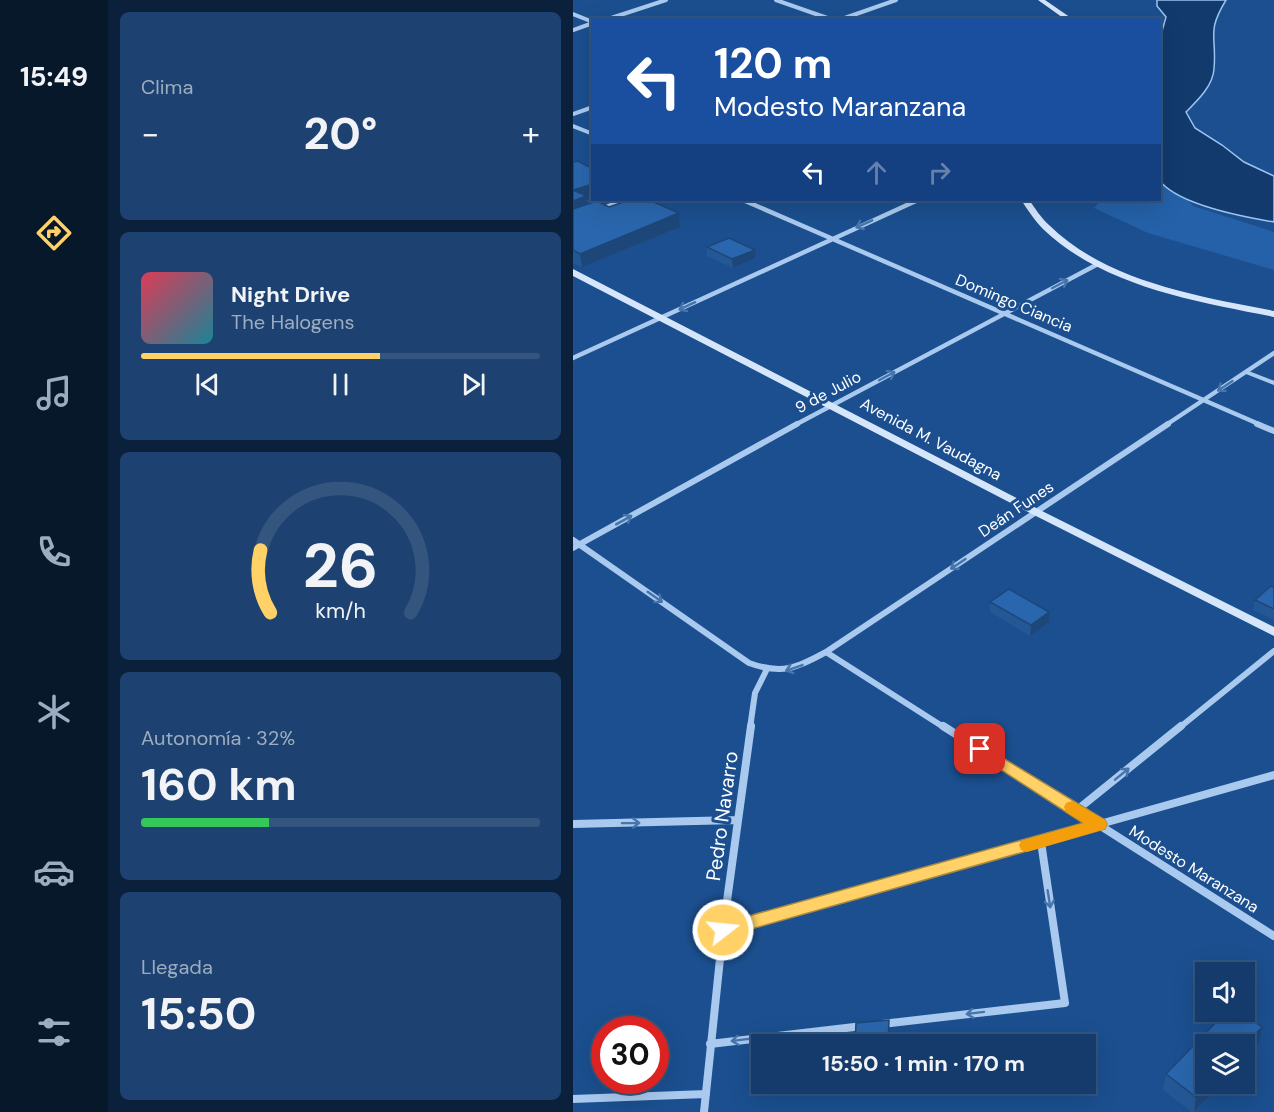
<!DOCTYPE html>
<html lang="es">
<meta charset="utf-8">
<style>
body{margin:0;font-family:"DM Sans",sans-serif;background:#1d4271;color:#f1f3f6;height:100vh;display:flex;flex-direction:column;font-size:22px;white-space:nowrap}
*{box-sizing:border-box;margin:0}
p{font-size:20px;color:#9dadc1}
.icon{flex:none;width:33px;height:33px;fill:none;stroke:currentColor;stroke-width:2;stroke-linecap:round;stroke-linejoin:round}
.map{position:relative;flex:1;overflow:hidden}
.sheet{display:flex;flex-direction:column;gap:12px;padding:12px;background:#0b203b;width:465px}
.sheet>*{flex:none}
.top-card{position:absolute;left:18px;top:18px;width:570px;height:183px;border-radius:0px;box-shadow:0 6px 24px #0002,0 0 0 2px #33557e;background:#1a4fa0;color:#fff;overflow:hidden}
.controls{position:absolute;left:622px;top:962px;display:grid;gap:12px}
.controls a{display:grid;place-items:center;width:60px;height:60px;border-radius:0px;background:#143b6b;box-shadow:0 6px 24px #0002,0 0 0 2px #33557e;font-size:30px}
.speed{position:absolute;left:18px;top:1016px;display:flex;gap:12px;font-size:30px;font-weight:700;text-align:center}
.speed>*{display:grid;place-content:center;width:78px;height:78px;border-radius:50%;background:#143b6b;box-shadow:0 6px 24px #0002,0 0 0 2px #33557e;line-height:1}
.speed .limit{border:9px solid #d22;background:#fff;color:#111}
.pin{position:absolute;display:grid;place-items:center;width:51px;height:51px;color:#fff;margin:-26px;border-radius:12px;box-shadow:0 3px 9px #0006}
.me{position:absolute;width:66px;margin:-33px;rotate:74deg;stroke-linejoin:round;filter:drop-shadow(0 0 4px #0008)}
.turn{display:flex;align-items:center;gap:21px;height:126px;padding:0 24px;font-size:27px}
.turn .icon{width:78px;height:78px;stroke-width:2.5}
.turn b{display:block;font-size:42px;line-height:51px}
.lanes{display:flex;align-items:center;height:57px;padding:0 24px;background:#0003;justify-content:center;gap:30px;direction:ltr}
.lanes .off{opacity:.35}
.big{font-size:45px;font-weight:700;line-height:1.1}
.sheet .widget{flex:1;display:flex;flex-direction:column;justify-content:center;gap:9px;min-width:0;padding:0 21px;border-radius:9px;background:#1d4271}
.sheet .dial{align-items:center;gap:0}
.dial svg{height:156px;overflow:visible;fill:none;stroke:#33557e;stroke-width:7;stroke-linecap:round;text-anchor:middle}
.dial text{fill:#f1f3f6;stroke:none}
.song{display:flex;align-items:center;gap:18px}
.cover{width:72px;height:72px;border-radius:9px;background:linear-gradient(135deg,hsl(350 70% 55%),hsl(190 70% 35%))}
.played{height:6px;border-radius:3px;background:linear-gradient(90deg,#ffd166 60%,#33557e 60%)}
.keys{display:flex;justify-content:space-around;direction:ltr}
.heat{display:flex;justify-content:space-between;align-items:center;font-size:33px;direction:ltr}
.charge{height:9px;border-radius:4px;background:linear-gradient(90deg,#34c759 32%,#33557e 0)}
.trip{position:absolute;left:178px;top:1034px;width:345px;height:60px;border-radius:0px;background:#143b6b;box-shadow:0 6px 24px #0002,0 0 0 2px #33557e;font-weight:700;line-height:60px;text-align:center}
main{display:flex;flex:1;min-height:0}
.tabs{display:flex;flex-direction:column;width:108px;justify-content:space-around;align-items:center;background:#08182b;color:#9dadc1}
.tabs .icon{width:42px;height:42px}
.tabs .on{color:#ffd166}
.tabs b{font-size:27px;color:#f1f3f6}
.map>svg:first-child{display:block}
.green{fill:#2461a8}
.water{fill:#123a6d;stroke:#9cc4f0;stroke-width:1.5}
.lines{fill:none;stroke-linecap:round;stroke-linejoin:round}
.service{stroke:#a9c9ee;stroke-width:4}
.minor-far3{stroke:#a9c9ee;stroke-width:4}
.minor-far2{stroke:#a9c9ee;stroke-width:4.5}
.minor-far1{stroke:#a9c9ee;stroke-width:6}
.minor{stroke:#a9c9ee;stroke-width:8}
.secondary{fill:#d6e6fa;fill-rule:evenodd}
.wall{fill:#245895}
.shaded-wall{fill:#1d4779}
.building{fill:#2a66ad;stroke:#1d4779;stroke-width:1.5}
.oneway{stroke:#4674ac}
.route{fill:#ffd166;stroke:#a68842;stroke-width:1.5}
.slow{fill:#f59e0b}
.labels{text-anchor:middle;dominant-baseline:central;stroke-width:6;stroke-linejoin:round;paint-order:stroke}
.street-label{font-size:16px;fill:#fff;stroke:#1b4f8f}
.near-street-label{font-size:20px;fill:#fff;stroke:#1b4f8f}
</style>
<main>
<nav class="tabs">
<b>15:49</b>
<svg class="icon on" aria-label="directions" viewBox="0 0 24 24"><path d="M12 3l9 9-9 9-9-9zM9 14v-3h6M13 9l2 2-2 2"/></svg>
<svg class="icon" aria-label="music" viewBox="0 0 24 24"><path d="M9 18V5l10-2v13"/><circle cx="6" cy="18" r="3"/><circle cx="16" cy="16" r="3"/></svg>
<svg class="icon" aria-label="phone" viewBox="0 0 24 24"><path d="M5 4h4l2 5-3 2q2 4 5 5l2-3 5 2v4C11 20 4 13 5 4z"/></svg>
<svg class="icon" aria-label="climate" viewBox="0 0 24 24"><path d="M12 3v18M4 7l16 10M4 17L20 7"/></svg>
<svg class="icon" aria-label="car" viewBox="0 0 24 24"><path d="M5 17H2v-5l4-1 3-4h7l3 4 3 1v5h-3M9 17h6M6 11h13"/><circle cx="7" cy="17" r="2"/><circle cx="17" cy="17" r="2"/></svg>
<svg class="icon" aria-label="filters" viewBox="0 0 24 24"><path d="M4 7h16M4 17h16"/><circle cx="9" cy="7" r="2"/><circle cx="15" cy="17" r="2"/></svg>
</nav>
<section class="sheet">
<div class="widget"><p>Clima</p>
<div class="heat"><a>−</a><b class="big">20°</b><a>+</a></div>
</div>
<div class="widget">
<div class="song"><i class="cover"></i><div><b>Night Drive</b><p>The Halogens</p></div></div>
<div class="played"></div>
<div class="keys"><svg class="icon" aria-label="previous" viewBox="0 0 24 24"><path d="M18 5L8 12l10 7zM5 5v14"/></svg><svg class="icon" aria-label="pause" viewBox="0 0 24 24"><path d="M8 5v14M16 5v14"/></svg><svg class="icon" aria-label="next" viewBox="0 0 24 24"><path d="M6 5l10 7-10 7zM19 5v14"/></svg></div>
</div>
<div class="widget dial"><svg viewBox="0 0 100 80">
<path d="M14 69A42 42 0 1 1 86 69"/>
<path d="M14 69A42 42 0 0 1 9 37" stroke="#ffd166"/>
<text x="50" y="56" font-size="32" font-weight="700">26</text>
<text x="50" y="72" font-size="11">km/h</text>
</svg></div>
<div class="widget"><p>Autonomía · 32%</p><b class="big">160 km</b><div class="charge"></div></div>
<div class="widget"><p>Llegada</p><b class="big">15:50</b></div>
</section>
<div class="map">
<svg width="701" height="1112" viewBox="0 0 701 1112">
<rect width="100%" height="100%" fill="#1b4f8f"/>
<path class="green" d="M587,126L592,174L620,206L701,232V270L575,233L521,208L528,200H586Z"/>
<path class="water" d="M584,0H653C633,33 644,35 641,69C640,86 624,101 613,112L622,128L649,145L671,162L701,176V222C671,217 606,205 587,181L586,42L593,17L584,6Z"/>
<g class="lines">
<path class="service" d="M673,372L701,383"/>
<path class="minor-far3" d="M203,0L260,20
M0,14L20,22
M32,20L93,0
M266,20L323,0
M0,30L20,23
M0,114L20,107
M0,126L20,134"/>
<path class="minor-far2" d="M170,200L688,425
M28,209L51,200
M0,358L345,200
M222,425L525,264
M593,425L701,353"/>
<path class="minor-far1" d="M684,424L701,431
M0,540L176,663C209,675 224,668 253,652L595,424
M0,548L224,424
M253,652L372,728
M177,728L182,693L193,671
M606,728L701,651"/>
<path class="minor" d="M370,726L701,936
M504,810L608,726
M0,824L164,820
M150,930L701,775
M309,1024L492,1003L468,842
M137,1044L290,1026
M0,1099L133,1094
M131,1112L150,930L178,726"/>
<path class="secondary" d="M465,0H472L501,20H493Z
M448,200H456C462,208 468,218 476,225C534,282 625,296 701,311V317C622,301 531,287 470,229C462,221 455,210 448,200Z
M0,269L467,510L701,627V636L459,514L0,276Z"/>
</g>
<path class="wall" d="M0,162L20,169V198L13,200L14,205L106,213L107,227L9,267L0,263Z
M134,247L182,250V258L160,268L134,256Z
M701,588V620L680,610L682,600Z
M417,602L476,622L457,636L417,612Z
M686,1043L622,1112H619L590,1090L593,1074Z"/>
<path class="shaded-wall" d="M20,184V198L13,200L15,209L0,216V190Z
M106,213L107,227L9,267L7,254Z
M182,250V258L160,268L159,259Z
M476,612V622L457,636L458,625Z
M689,1027L686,1043L672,1058V1045Z
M637,1083H649L621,1112L623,1097Z"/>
<path class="building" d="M5,161L20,169V184L0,190L13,196L0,201V162Z
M56,200H76L106,213L7,254L0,250V209L24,201L36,207Z
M156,238L182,250L159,259L134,247Z
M698,586L701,588V609L682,600Z
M436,589L476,612L458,625L417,602Z
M654,1011H666L689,1027L672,1045V1044H633V1083H637L623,1097L593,1074Z
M316,1020L315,1044H282L283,1023Z"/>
<defs><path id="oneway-shaft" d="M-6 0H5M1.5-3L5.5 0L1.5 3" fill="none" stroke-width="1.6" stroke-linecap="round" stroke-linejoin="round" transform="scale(1.5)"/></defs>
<g class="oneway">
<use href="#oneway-shaft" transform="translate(291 224) rotate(156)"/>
<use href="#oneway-shaft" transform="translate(487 284) rotate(-28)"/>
<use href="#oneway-shaft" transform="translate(114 306) rotate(155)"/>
<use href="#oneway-shaft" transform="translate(314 376) rotate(-28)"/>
<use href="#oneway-shaft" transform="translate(652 386) rotate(146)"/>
<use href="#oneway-shaft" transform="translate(51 520) rotate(-29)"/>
<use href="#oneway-shaft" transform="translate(385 564) rotate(146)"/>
<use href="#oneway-shaft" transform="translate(82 597) rotate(35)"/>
<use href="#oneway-shaft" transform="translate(221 668) rotate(161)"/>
<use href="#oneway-shaft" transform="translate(549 774) rotate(-39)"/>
<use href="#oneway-shaft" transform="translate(58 823) rotate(-1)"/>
<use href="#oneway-shaft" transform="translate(476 899) rotate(81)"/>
<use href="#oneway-shaft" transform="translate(402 1013) rotate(173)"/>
<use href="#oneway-shaft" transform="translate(167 1040) rotate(173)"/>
</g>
<path class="route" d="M407,744L532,820L534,824L532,829L150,937L144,935L141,930L144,926L150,923L510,823L402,753L399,749L402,746Z"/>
<path class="slow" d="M499,801L532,820L534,824L532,829L454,852L448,850L446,845L448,841L511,823L493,812L491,807L493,803Z"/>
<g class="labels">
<g class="street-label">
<text transform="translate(441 303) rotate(23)">Domingo Ciancia</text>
<text transform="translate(255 392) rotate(-28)">9 de Julio</text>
<text transform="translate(358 439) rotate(28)">Avenida M. Vaudagna</text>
<text transform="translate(443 509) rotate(-34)">Deán Funes</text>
<text transform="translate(621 869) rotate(32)">Modesto Maranzana</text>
</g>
<g class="near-street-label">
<text transform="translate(149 816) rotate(-82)">Pedro Navarro</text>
</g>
</g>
</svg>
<div class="controls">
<a><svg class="icon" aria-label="sound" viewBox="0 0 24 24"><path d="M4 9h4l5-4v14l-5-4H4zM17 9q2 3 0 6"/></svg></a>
<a><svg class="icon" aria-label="layers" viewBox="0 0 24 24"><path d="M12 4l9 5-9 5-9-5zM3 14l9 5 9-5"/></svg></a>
</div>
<div class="speed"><div class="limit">30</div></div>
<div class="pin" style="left:407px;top:749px;background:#d93025"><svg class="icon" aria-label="arrive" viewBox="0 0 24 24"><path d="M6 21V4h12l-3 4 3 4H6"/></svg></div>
<svg class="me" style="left:150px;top:930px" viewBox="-20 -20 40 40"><circle r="17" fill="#ffd166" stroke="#fff" stroke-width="3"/><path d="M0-11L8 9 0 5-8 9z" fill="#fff"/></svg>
<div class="trip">15:50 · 1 min · 170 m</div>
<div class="top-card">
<div class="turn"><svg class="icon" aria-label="left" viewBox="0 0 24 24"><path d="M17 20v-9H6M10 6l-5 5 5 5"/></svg><div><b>120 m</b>Modesto Maranzana</div></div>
<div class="lanes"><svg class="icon" aria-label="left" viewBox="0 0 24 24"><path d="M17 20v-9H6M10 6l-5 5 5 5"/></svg><svg class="icon off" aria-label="ahead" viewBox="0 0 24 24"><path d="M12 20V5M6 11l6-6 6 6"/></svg><svg class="icon off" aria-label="right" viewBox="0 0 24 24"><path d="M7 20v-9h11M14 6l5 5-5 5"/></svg></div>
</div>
</div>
</main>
